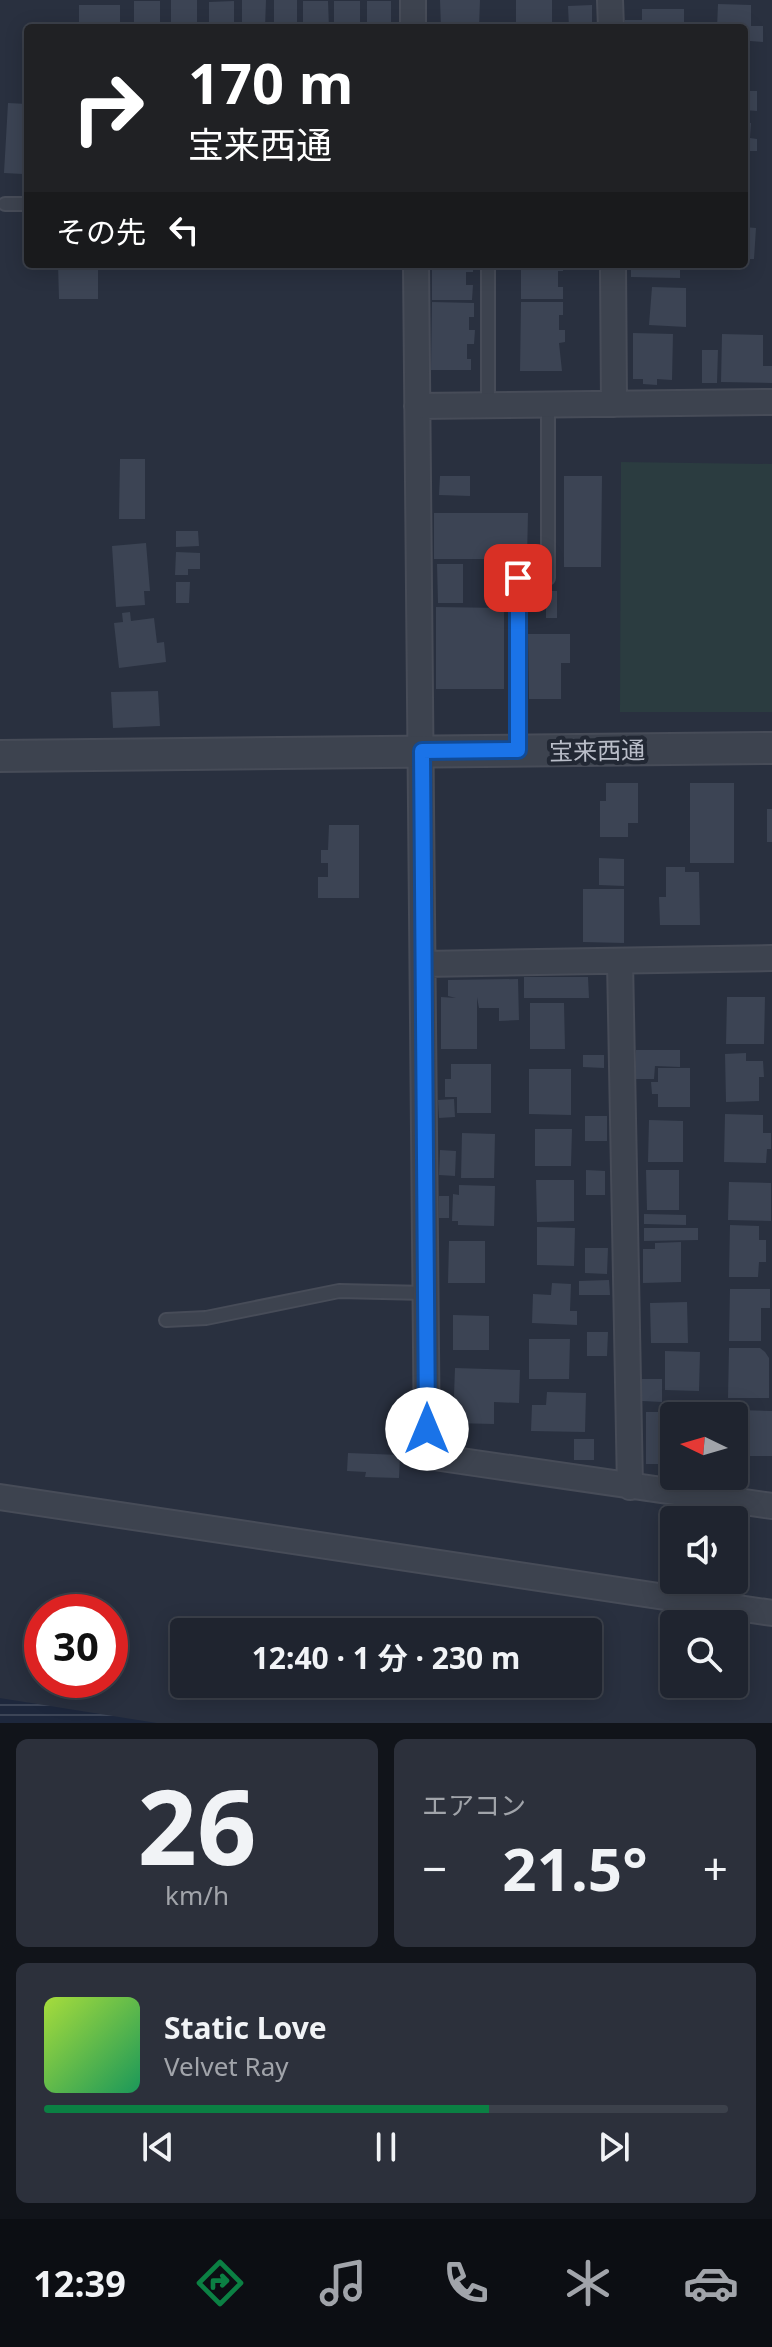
<!DOCTYPE html>
<html lang="ja">
<meta charset="utf-8">
<style>
body{margin:0;font-family:"Noto Sans","Noto Sans JP",sans-serif;background:#2c303b;color:#f1f3f6;height:100vh;display:flex;flex-direction:column;font-size:30px;white-space:nowrap}
*{box-sizing:border-box;margin:0}
p{font-size:26px;color:#a1a4aa}
.icon{flex:none;width:44px;height:44px;fill:none;stroke:currentColor;stroke-width:2;stroke-linecap:round;stroke-linejoin:round}
.map{position:relative;height:1723px;overflow:hidden}
.side{display:flex;flex-direction:column;gap:16px;padding:16px;background:#11141a;flex:1}
.side>*{flex:none}
.guide{position:absolute;left:24px;top:24px;width:724px;height:244px;border-radius:8px;box-shadow:0 4px 20px #0003,0 0 0 2px #3c414b;background:#202124;color:#fff;overflow:hidden}
.needle{width:52px;rotate:275deg}
.fabs{position:absolute;left:660px;top:1402px;display:grid;gap:16px}
.fabs a{display:grid;place-items:center;width:88px;height:88px;border-radius:8px;background:#1f242f;box-shadow:0 4px 20px #0003,0 0 0 2px #3c414b;font-size:40px}
.speed{position:absolute;left:24px;top:1594px;display:flex;gap:16px;font-size:40px;font-weight:700;text-align:center}
.speed>*{display:grid;place-content:center;width:104px;height:104px;border-radius:50%;background:#1f242f;box-shadow:0 4px 20px #0003,0 0 0 2px #3c414b;line-height:1}
.speed .limit{border:12px solid #d22;background:#fff;color:#111}
.pin{position:absolute;display:grid;place-items:center;width:68px;height:68px;color:#fff;margin:-34px;border-radius:16px;box-shadow:0 4px 12px #0006}
.me{position:absolute;width:88px;margin:-44px;rotate:0deg;stroke-linejoin:round;filter:drop-shadow(0 0 6px #0008)}
.turn{display:flex;align-items:center;gap:28px;height:168px;padding:0 32px;font-size:36px}
.turn .icon{width:104px;height:104px;stroke-width:2.5}
.turn b{display:block;font-size:56px;line-height:68px}
.then{display:flex;align-items:center;height:76px;padding:0 32px;background:#0003;gap:16px;font-size:30px}
.big{font-size:60px;font-weight:700;line-height:1.1}
.side .widget{flex:1;display:flex;flex-direction:column;justify-content:center;gap:12px;min-width:0;padding:0 28px;border-radius:12px;background:#2c303b}
.side .dial{align-items:center;gap:0}
.dial b{font-size:104px;line-height:1}
.song{display:flex;align-items:center;gap:24px}
.cover{width:96px;height:96px;border-radius:12px;background:linear-gradient(135deg,hsl(80 70% 55%),hsl(150 70% 35%))}
.played{height:8px;border-radius:4px;background:linear-gradient(90deg,#0b8043 65%,#3c414b 65%)}
.keys{display:flex;justify-content:space-around;direction:ltr}
.heat{display:flex;justify-content:space-between;align-items:center;font-size:44px;direction:ltr}
.side .tiles{flex:1;display:grid;gap:16px;grid-template-columns:1fr 1fr}
.widget:last-child{grid-column:span 2}
.trip{position:absolute;left:170px;top:1618px;width:432px;height:80px;border-radius:8px;background:#1f242f;box-shadow:0 4px 20px #0003,0 0 0 2px #3c414b;font-weight:700;line-height:80px;text-align:center}
.tabs{display:flex;height:128px;justify-content:space-around;align-items:center;background:#0c0e13;color:#a1a4aa}
.tabs .icon{width:56px;height:56px}
.tabs .active{color:#0b8043}
.tabs b{font-size:36px;color:#f1f3f6}
.map>svg:first-child{display:block}
.green{fill:#2b3c40}
.water{fill:url(#water-rules)}
.building{fill:#3c4454}
.lines{fill:none;stroke-linecap:round;stroke-linejoin:round}
.service-casing{stroke:#474c58;stroke-width:16}
.minor-casing{stroke:#474c58;stroke-width:28}
.tertiary-casing{stroke:#474c58;stroke-width:34}
.service{stroke:#3d434f;stroke-width:12}
.minor{stroke:#3d434f;stroke-width:24}
.tertiary{stroke:#3d434f;stroke-width:30}
.route-casing{stroke:#114b97;stroke-width:20}
.route{stroke:#1a73e8;stroke-width:14}
.labels{text-anchor:middle;dominant-baseline:central;stroke-width:8;stroke-linejoin:round;paint-order:stroke}
.street-label{font-size:24px;fill:#babec9;stroke:#222834}
</style>
<div class="map">
<svg width="772" height="1723" viewBox="0 0 772 1723">
<defs>
<pattern id="water-rules" width="6" height="5" patternUnits="userSpaceOnUse" patternTransform="scale(2)"><rect width="6" height="5" fill="#1d273c"/><path d="M0 2.5h6" fill="none" stroke="#3c4557"/></pattern>
</defs>
<rect width="100%" height="100%" fill="#29303f"/>
<path class="green" d="M621,462L772,464V712H620Z"/>
<path class="water" d="M0,1698L157,1723H0Z"/>
<path class="building" d="M171,0H197V28H171Z
M242,0H266L265,28H242Z
M274,0H297V28H274Z
M440,0H480L479,28H441Z
M516,0H552V28H516Z
M134,1H160V28H134Z
M234,1V28H209V2Z
M303,1H328L329,28H303Z
M334,1H360V28H334Z
M367,1H391V28H367Z
M718,4L751,5V26H763V42L750,41L749,56H744V28H717Z
M79,5H120V28H79Z
M592,5V28H569L568,6Z
M642,9H684V28H625V20H642Z
M744,91H757V111L744,110Z
M8,103L27,104L23,174L4,173Z
M744,123H751L750,138L757,139V151H750V165H744Z
M744,227L756,228L754,259H744Z
M58,264H98V299H59Z
M432,264H473V272H466V285H473L472,300H432Z
M521,264H563V271H558V287H563V299H521Z
M631,266L680,267V278L631,277Z
M652,287L686,288V327L649,325Z
M432,302L474,303V317H469V330H475L474,344H467V359H471V370H431Z
M521,302H563V315H559V330H565V342L559,343L562,371H520Z
M633,333L673,334L672,380L657,379V385L643,384V379H633Z
M722,334L763,335V366H772V383L721,382Z
M702,350H718L717,383H702Z
M120,459H145V519H119Z
M440,476H470V496L439,495Z
M564,476H602L601,567H564Z
M434,513H528L527,559H434Z
M176,531H198L199,546L176,547Z
M146,543L150,591H144L145,605L116,607L112,546Z
M176,552L200,553V569H188V575H175Z
M437,564H463V603H438Z
M176,582H190L189,603H176Z
M546,591H557V618H546Z
M436,607L504,608V689H436Z
M130,612L131,621L154,618L157,643L164,642L166,662L119,668L114,623L123,622L122,613Z
M528,634H570V663H561V699H529Z
M158,691L160,726L113,728L111,692Z
M606,783H638V823H628V837H600V801H606Z
M690,783H734V863H690Z
M767,809H772V842H767Z
M329,825H359V898H318V877H328V863H321V850H328Z
M599,858L624,859V886L599,885Z
M666,867H685V872H699L700,925H660L659,897H666Z
M583,889H624V943L583,942Z
M524,977H588L589,998H524Z
M518,979L519,1020L499,1021V1008H479L477,997V1049H441V997L456,998L448,996V980Z
M727,997H765L764,1044H726Z
M530,1003H564L565,1049H530Z
M636,1050H680V1067L655,1066L654,1079H635Z
M746,1053V1061H763L764,1077H759V1101L726,1102L725,1054Z
M583,1055H604V1068L583,1067Z
M451,1064H491V1113H457V1097H445V1079H451Z
M658,1068H690V1107H658V1094H652L651,1082H658Z
M529,1069H571V1115L529,1114Z
M454,1099L455,1117L439,1118L438,1100Z
M725,1114L763,1115V1133H771V1149H767L766,1163L724,1162Z
M585,1116H607V1141H585Z
M649,1120L683,1121V1162H648Z
M535,1129H572L571,1166H535Z
M462,1133L495,1134L494,1178H461Z
M440,1150L456,1151L455,1176L439,1175Z
M586,1170L605,1171V1195H586Z
M646,1170H679V1210H647Z
M536,1180H574V1221L537,1222Z
M729,1182L771,1183V1221L728,1220Z
M459,1185L495,1186L494,1226L458,1225V1221H452L453,1194L459,1195Z
M439,1196H449V1218H439Z
M644,1214L686,1215V1225L644,1224Z
M730,1225L759,1226V1240H766V1262H759L758,1277H729Z
M537,1227L575,1228L574,1266L537,1265Z
M644,1228H698V1240L644,1241Z
M449,1241H485V1283H448Z
M681,1242V1282L643,1283V1249H655V1243Z
M585,1248H608L607,1274L585,1273Z
M609,1280L610,1295H579V1281Z
M552,1283L571,1284L570,1311H577V1325L532,1323L533,1294L551,1295Z
M730,1289H770V1308H761V1341H729Z
M687,1302L688,1343H651L650,1303Z
M453,1315L489,1316V1350H453Z
M587,1332H608L607,1356H587Z
M529,1339H570L569,1379H529Z
M729,1348H760L765,1352L769,1358V1398H728Z
M665,1351L700,1352L699,1391L665,1390Z
M455,1368L520,1370L519,1403L494,1402V1424L453,1423Z
M642,1379H662V1402L642,1401Z
M547,1392L586,1393L585,1432L531,1431L532,1405H546Z
M738,1410L772,1411V1456H737Z
M646,1412H687V1416H674V1464H646Z
M574,1439H594V1460H574Z
M348,1453L400,1455L399,1478L365,1477L366,1472L347,1471Z"/>
<g class="lines">
<g class="service-casing">
<path id="service" d="M5,204H28
M488,405V264
M518,750V578H548V405
M166,1320L206,1318L339,1291L426,1293"/>
</g>
<g class="minor-casing">
<path id="minor" d="M413,0V28
M610,0L611,28
M416,264L427,1456L772,1506
M613,264L614,404
M417,406L772,402
M620,961L630,1487
M423,964L772,958
M0,1497L772,1613"/>
</g>
<g class="tertiary-casing">
<path id="tertiary" d="M0,756L772,748"/>
</g>
<use href="#service" class="service"/>
<use href="#minor" class="minor"/>
<use href="#tertiary" class="tertiary"/>
</g>
<g class="lines">
<g class="route-casing">
<path id="route" d="M427,1429L422,751L518,750V578"/>
</g>
<use href="#route" class="route"/>
</g>
<g class="labels">
<g class="street-label">
<text transform="translate(597 750) rotate(-1)">宝来西通</text>
</g>
</g>
</svg>
<div class="fabs">
<a><svg class="needle" viewBox="-14 -14 28 28"><path d="M0-13l5 13h-10z" fill="#e53935"/><path d="M0 13l5-13h-10z" fill="#a1a4aa"/></svg></a>
<a><svg class="icon" aria-label="sound" viewBox="0 0 24 24"><path d="M4 9h4l5-4v14l-5-4H4zM17 9q2 3 0 6"/></svg></a>
<a><svg class="icon" aria-label="search" viewBox="0 0 24 24"><circle cx="10" cy="10" r="6"/><path d="M15 15l6 6"/></svg></a>
</div>
<div class="speed"><div class="limit">30</div></div>
<div class="pin" style="left:518px;top:578px;background:#d93025"><svg class="icon" aria-label="arrive" viewBox="0 0 24 24"><path d="M6 21V4h12l-3 4 3 4H6"/></svg></div>
<svg class="me" style="left:427px;top:1429px" viewBox="-20 -20 40 40"><circle r="19" fill="#fff"/><path d="M0-13L10 11 0 6-10 11z" fill="#1a73e8"/></svg>
<div class="trip">12:40 · 1 分 · 230 m</div>
<div class="guide">
<div class="turn"><svg class="icon" aria-label="right" viewBox="0 0 24 24"><path d="M7 20v-9h11M14 6l5 5-5 5"/></svg><div><b>170 m</b>宝来西通</div></div>
<div class="then">その先<svg class="icon" aria-label="left" viewBox="0 0 24 24"><path d="M17 20v-9H6M10 6l-5 5 5 5"/></svg></div>
</div>
</div>
<section class="side">
<div class="tiles">
<div class="widget dial"><b>26</b><p>km/h</p></div>
<div class="widget"><p>エアコン</p>
<div class="heat"><a>−</a><b class="big">21.5°</b><a>+</a></div>
</div>
<div class="widget">
<div class="song"><i class="cover"></i><div><b>Static Love</b><p>Velvet Ray</p></div></div>
<div class="played"></div>
<div class="keys"><svg class="icon" aria-label="previous" viewBox="0 0 24 24"><path d="M18 5L8 12l10 7zM5 5v14"/></svg><svg class="icon" aria-label="pause" viewBox="0 0 24 24"><path d="M8 5v14M16 5v14"/></svg><svg class="icon" aria-label="next" viewBox="0 0 24 24"><path d="M6 5l10 7-10 7zM19 5v14"/></svg></div>
</div>
</div>
</section>
<nav class="tabs">
<b>12:39</b>
<svg class="icon active" aria-label="directions" viewBox="0 0 24 24"><path d="M12 3l9 9-9 9-9-9zM9 14v-3h6M13 9l2 2-2 2"/></svg>
<svg class="icon" aria-label="music" viewBox="0 0 24 24"><path d="M9 18V5l10-2v13"/><circle cx="6" cy="18" r="3"/><circle cx="16" cy="16" r="3"/></svg>
<svg class="icon" aria-label="phone" viewBox="0 0 24 24"><path d="M5 4h4l2 5-3 2q2 4 5 5l2-3 5 2v4C11 20 4 13 5 4z"/></svg>
<svg class="icon" aria-label="climate" viewBox="0 0 24 24"><path d="M12 3v18M4 7l16 10M4 17L20 7"/></svg>
<svg class="icon" aria-label="car" viewBox="0 0 24 24"><path d="M5 17H2v-5l4-1 3-4h7l3 4 3 1v5h-3M9 17h6M6 11h13"/><circle cx="7" cy="17" r="2"/><circle cx="17" cy="17" r="2"/></svg>
</nav>
